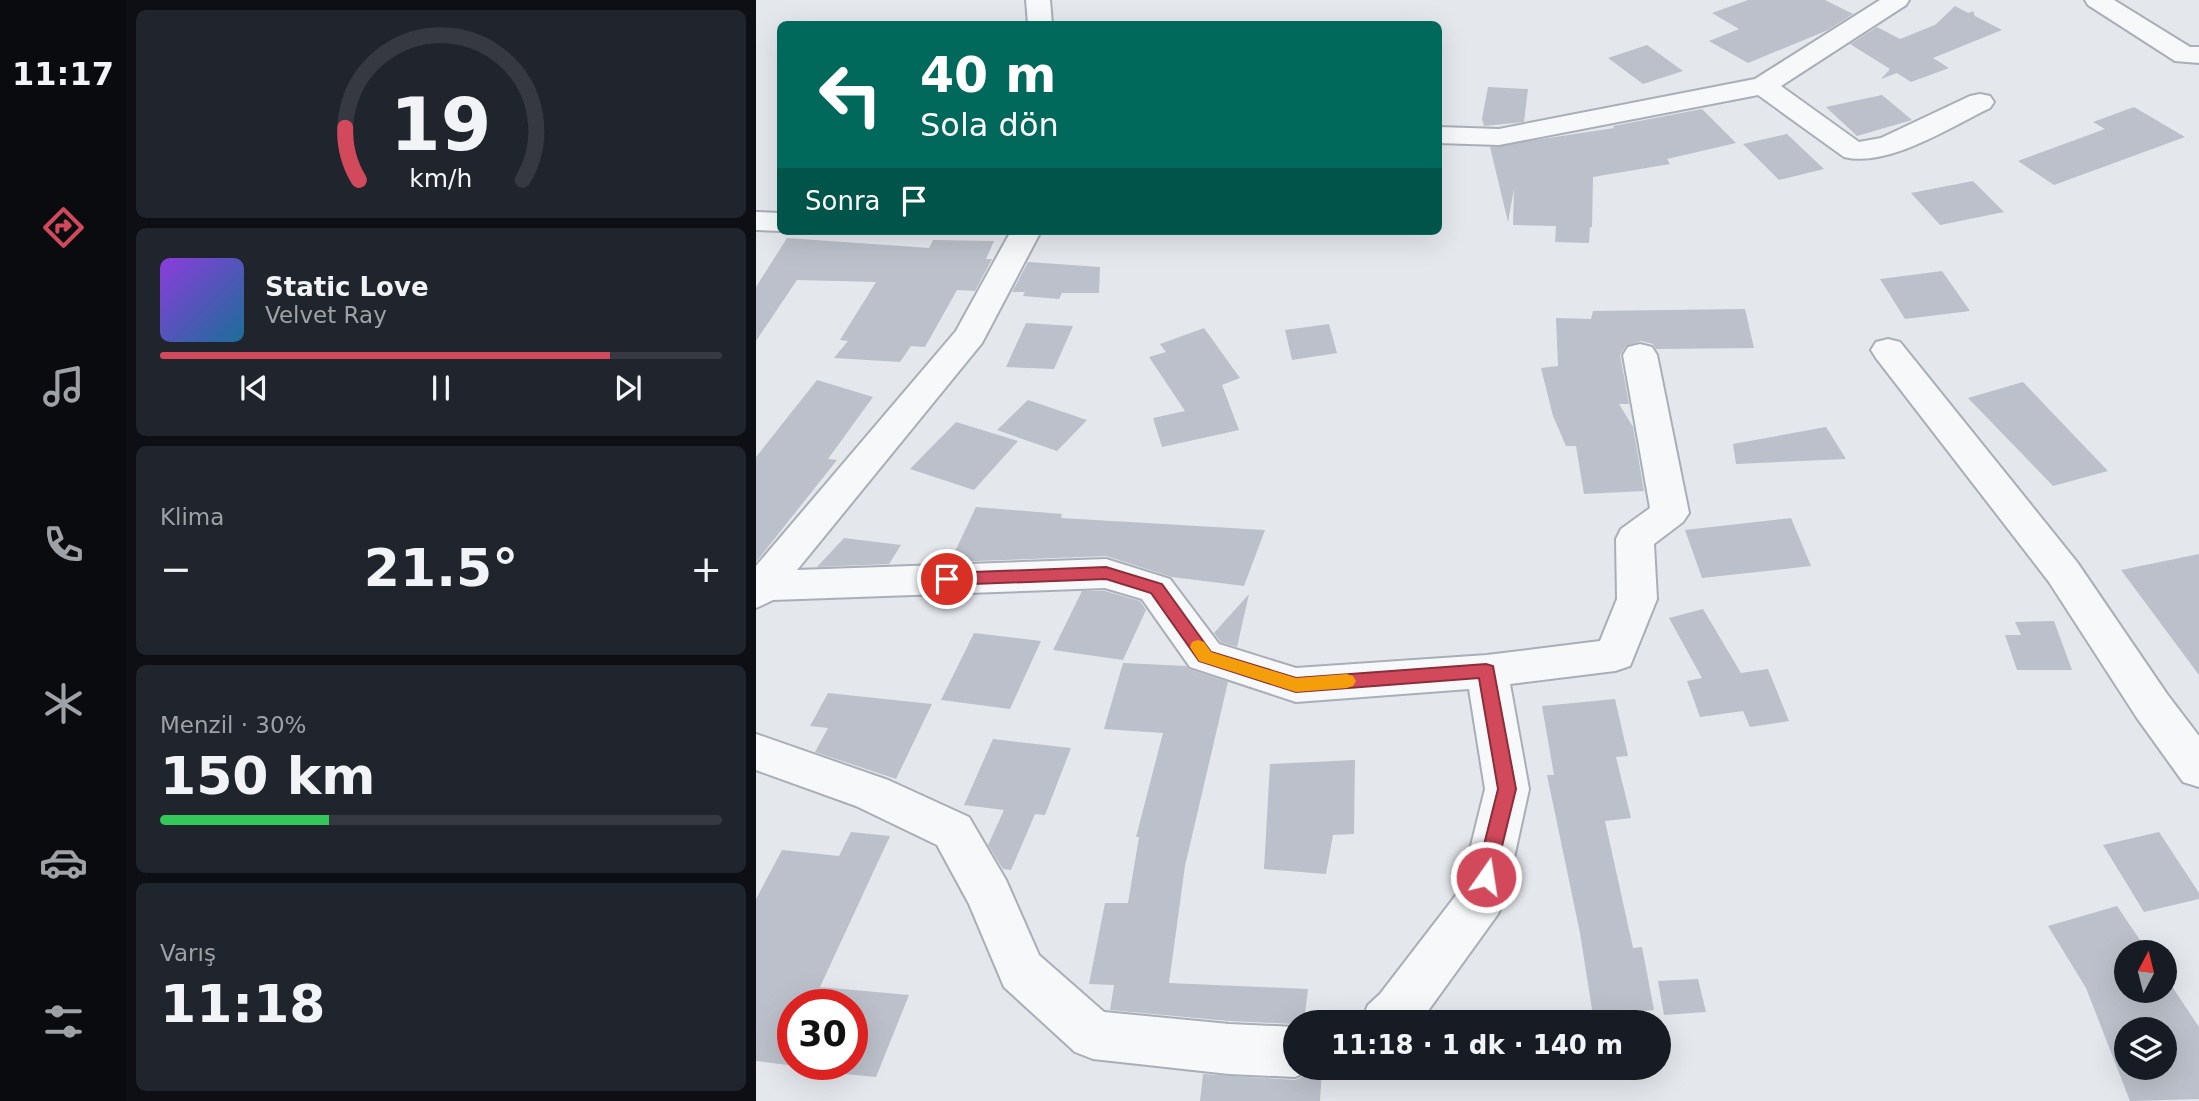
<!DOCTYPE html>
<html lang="tr">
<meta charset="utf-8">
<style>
body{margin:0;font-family:"DejaVu Sans",sans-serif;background:#20242c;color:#f1f3f6;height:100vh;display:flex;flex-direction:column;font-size:26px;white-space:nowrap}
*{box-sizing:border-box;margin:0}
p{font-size:23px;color:#9ea1a6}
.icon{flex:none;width:38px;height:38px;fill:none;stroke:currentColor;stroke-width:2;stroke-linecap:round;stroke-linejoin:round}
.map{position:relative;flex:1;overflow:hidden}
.panel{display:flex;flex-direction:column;gap:10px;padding:10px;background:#0d0f14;width:630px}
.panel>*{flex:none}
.banner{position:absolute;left:21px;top:21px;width:665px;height:214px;border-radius:10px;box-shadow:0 7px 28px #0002;background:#00695c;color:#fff;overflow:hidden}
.needle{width:46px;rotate:7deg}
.fabs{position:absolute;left:1358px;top:940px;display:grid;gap:14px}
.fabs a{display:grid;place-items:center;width:63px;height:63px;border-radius:50%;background:#171b24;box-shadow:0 7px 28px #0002;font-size:35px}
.speed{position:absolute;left:21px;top:989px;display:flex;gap:14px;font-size:35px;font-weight:700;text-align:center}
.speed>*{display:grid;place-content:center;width:91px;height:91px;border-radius:50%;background:#171b24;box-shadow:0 7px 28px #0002;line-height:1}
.speed .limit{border:10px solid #d22;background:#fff;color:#111}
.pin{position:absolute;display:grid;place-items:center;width:60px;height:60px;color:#fff;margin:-30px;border:4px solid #fff;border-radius:50%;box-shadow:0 2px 7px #0007}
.me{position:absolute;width:77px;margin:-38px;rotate:13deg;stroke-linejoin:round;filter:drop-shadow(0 0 5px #0008)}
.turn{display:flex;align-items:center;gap:24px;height:147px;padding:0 28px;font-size:32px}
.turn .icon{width:91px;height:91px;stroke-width:2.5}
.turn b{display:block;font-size:49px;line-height:60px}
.then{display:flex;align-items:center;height:66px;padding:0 28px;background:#0003;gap:14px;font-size:26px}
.big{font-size:52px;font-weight:800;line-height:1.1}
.panel .widget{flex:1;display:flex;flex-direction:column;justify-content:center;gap:10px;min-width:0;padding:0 24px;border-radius:10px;background:#20242c}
.panel .dial{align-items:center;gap:0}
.dial svg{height:182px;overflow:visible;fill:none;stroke:#363941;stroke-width:7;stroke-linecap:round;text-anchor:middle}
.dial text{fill:#f1f3f6;stroke:none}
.song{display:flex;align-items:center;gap:21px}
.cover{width:84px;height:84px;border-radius:10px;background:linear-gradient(135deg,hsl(270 70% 55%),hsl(200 70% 35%))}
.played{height:7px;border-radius:4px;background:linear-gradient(90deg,#d1495b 80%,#363941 80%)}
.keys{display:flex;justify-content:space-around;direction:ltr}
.heat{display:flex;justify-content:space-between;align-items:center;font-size:38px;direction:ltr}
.charge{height:10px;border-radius:5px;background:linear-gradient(90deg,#34c759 30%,#363941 0)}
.trip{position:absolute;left:527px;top:1010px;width:388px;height:70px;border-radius:35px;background:#171b24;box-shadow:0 7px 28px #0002;font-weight:800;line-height:70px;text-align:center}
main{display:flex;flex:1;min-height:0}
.tab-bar{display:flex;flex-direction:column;width:126px;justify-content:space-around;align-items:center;background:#090b0e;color:#9ea1a6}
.tab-bar .icon{width:49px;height:49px}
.tab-bar .on{color:#d1495b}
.tab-bar b{font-size:32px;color:#f1f3f6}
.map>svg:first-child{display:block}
.building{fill:#bbc0ca;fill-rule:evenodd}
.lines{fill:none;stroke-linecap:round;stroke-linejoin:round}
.minor-casing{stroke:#a9aeb7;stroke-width:4}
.minor{fill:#f7f8fa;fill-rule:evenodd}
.route{fill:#d1495b;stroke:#882f3b;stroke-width:2}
.slow{fill:#f59e0b}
</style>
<main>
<nav class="tab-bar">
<b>11:17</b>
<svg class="icon on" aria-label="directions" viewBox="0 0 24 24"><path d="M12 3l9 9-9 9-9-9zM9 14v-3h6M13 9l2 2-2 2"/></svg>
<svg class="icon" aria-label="music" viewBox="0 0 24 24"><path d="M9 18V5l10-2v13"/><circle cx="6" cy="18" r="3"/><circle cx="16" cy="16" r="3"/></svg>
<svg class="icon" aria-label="phone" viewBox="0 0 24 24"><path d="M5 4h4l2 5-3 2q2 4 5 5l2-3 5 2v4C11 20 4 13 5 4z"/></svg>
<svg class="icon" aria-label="climate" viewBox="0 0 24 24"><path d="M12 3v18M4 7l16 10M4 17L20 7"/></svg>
<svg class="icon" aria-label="car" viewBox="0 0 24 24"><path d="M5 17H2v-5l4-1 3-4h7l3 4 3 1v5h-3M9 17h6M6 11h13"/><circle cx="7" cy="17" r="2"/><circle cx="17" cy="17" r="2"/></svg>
<svg class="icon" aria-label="filters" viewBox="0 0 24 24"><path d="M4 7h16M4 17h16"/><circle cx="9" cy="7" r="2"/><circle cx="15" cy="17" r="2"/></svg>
</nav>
<section class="panel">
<div class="widget dial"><svg viewBox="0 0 100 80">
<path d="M14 69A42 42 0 1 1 86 69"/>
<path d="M14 69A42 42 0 0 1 8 46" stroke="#d1495b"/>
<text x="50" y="56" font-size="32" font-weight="700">19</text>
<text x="50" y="72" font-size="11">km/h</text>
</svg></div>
<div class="widget">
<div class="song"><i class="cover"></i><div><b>Static Love</b><p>Velvet Ray</p></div></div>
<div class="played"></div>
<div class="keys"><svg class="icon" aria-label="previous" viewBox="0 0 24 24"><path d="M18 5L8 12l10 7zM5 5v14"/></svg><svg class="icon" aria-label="pause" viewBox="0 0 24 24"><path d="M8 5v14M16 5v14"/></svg><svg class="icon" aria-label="next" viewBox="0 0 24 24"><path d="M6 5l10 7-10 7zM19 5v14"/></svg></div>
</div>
<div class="widget"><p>Klima</p>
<div class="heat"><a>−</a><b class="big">21.5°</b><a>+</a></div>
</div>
<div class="widget"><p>Menzil · 30%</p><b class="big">150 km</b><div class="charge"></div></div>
<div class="widget"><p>Varış</p><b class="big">11:18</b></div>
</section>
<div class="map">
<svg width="1443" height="1101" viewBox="0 0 1443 1101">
<rect width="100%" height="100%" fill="#e4e7ec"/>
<path class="building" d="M992,0H1069L1097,14L1072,30L992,63L953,41L983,29L956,13Z
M1199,6L1212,13L1217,11L1219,16L1246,30L1177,58L1193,68L1155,82L1141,73L1125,79L1134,69L1094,44L1121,27L1144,39L1179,25Z
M891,45L927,71L887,84L852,58Z
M732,87L772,89L768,122L728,126L726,119Z
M1126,95L1156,120L1101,136L1070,107Z
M1378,107L1429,137L1298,185L1262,161L1349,129L1337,122Z
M946,109L980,143L911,159L914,164L837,177L836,227H834L833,243L799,242L800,226L757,225L758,189L752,222L734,147L858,128L857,126Z
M1031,134L1068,169L1023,180L987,144Z
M1217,181L1248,212L1184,225L1155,193Z
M31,238L173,248L177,240L238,241L230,259H236L219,291L201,290L169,347L155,346L144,362L78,358L92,341L84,340L120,282L41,280L0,341V287Z
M272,262L344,267L343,293H306L303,299L267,296L269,292H256Z
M1186,271L1214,311L1149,319L1124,279Z
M989,309L998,348L900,349L897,344L885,341L870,346L864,355L873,404H863L877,427L888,491L828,494L820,446H810L797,416L785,368L802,366L800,318L835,319L837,311Z
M270,323L317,326L298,369L250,367Z
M573,324L581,353L536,360L529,330Z
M448,328L484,378L466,385L483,430L406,447L397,418L429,411L393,357L410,352L404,344Z
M61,380L117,397L72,459L81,460L0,562V457Z
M1267,382L1352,471L1297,486L1212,398Z
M272,400L331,420L301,451L241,430Z
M200,422L262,441L218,490L154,469Z
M1070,427L1090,459L980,464L977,444Z
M220,507L306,514L305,518L509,530L488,586L416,577L350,556L194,562Z
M1035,518L1055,566L946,578L929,530Z
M88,538L145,545L133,564L61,567Z
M1443,554V675L1365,570Z
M326,591H349L384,601L390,610L367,660L297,650Z
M493,594L481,647L465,642L458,633Z
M947,609L985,673L1012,669L1033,721L994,727L987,711L944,717L931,681L946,678L913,618Z
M1298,621L1316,670H1261L1249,635H1265L1259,622Z
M218,633L285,641L254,709L185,700Z
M367,663L430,666L433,669L472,682L429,866L413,983L552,989L548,1022H539V1024L473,1021L354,1010L358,985L333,984L349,903H372L383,837H380L407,733L348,729Z
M72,693L176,704L140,779L59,752L72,728L54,726Z
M859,699L872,756L860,757L875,818L849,821L877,948L886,947L898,1010L837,1016L824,933L791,775H798L786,706Z
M237,739L315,748L289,815L279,814L255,870L247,869L232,845L248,810L208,805Z
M599,760L598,834L577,835L570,874L508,869L514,764Z
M95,832L134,836L64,987L153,995L120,1077L38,1069L40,1066L0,1061V899L26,850L83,856ZM37,1004H96V1064H37Z
M1403,832L1443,893V899L1388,912L1347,845Z
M1361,906L1392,952H1370V990H1409V976L1443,1027V1099L1374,1101L1330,988L1292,926ZM1370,1029H1409V1068H1370Z
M942,979L950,1012L908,1015L902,981Z
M559,1068H566L564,1101H444L447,1074L539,1080L558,1071Z"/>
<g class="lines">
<g class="minor-casing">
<path id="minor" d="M270,0H294L296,24H272Z
M1124,0H1153L1150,5L1025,86L1103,142L1125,138L1214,96L1224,94L1234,96L1238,102L1234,108C1194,127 1132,168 1088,157L1002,95L743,145L682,143V127L743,129L999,79Z
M1329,0H1358L1434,47H1443V63L1419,61L1332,5Z
M0,212L24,213V231L0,230Z
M255,231H285L226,343L41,570L350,559L414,579L463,644L540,668L731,655L844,641L861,599L860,539L865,529L894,508L867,355L872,347L884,344L896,347L901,355L933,513L927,522L898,544L901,599L874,666L859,671L754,684L773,789L749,899L742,914L664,1022H605L612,1005L624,994L704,890L729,789L713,689L540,702L434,667L386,599L349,588L17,600L0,608V566L200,331Z
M1132,339L1144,342L1321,562L1411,694L1443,736V787L1427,782L1381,718L1293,582L1120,358L1115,350L1120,342Z
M0,734L132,780L213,817L250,880L283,955L348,1012L473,1024L539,1027V1068L557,1069L539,1077L473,1074L337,1059L319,1052L248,987L213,904L181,845L100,806L0,770Z"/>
</g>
<use href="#minor" class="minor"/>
</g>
<path class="route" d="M350,567L406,584L455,652L540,678L730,664L737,666L760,789L737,883L730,886L723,883L720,877L742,789L723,678L540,692L443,661L395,593L350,579L191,585L183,579L191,573Z"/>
<path class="slow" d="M442,640L448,642L455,652L540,678L591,674L597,676L600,681L597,686L591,688L540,692L443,661L434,647L436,642Z"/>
</svg>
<div class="fabs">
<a><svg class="needle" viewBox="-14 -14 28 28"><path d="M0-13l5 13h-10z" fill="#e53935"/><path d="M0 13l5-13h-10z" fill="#9ea1a6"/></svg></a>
<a><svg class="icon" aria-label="layers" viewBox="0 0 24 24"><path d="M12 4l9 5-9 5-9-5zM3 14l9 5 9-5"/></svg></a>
</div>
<div class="speed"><div class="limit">30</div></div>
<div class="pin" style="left:191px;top:579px;background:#d93025"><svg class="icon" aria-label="arrive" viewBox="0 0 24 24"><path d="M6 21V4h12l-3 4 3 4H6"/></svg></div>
<svg class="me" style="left:730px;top:877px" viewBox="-20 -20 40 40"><circle r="17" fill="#d1495b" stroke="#fff" stroke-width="3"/><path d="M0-11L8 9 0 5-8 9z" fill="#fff"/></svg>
<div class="trip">11:18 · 1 dk · 140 m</div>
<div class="banner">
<div class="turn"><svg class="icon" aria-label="left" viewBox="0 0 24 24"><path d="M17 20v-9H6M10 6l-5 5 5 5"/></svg><div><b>40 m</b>Sola dön</div></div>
<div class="then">Sonra<svg class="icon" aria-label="arrive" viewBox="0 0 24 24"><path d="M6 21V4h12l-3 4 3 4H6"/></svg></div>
</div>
</div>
</main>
